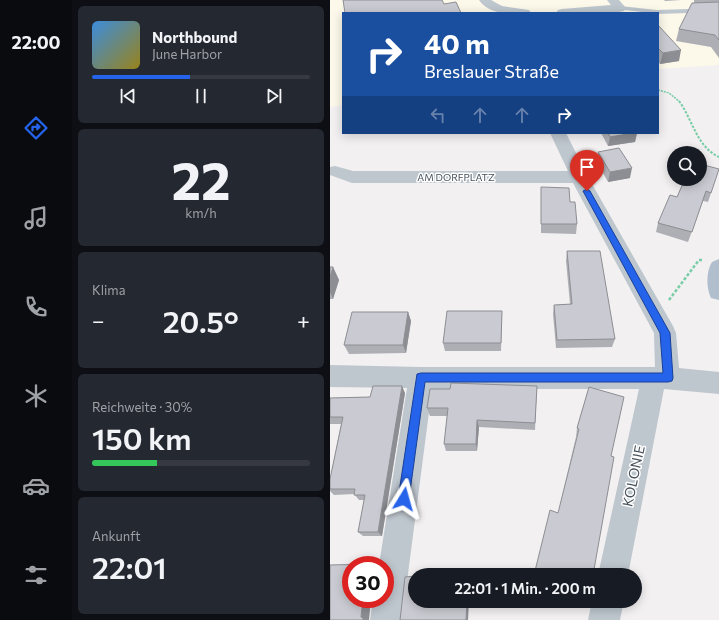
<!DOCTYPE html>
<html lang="de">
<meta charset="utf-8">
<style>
body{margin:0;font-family:Commissioner,sans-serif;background:#242831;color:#f1f3f6;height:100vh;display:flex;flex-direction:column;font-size:15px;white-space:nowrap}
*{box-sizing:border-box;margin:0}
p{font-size:13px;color:#9ea1a6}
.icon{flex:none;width:22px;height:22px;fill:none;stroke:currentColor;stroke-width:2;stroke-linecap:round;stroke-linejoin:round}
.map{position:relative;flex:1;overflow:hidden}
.details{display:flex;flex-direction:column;gap:6px;padding:6px;background:#0d0f14;width:258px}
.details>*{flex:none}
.banner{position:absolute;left:12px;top:12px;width:317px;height:122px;border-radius:0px;box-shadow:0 2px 10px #0003;background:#1a4fa0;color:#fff;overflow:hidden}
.buttons{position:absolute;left:337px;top:146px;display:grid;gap:8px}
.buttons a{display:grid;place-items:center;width:40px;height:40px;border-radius:50%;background:#171b24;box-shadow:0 2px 10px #0003;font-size:20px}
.speed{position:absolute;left:12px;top:556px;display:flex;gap:8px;font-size:20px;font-weight:700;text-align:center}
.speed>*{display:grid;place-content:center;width:52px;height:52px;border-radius:50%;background:#171b24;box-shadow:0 2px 10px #0003;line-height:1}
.speed .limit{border:6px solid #d22;background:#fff;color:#111}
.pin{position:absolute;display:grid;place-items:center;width:34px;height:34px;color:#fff;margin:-41px -17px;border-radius:50% 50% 50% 0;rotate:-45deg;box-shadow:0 0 4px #0007}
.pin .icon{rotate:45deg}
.me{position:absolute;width:44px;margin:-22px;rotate:8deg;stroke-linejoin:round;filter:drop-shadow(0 0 3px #0008)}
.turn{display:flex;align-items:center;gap:14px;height:84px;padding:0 16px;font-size:18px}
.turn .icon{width:52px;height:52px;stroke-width:2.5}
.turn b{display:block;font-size:28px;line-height:34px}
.lanes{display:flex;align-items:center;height:38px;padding:0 16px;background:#0003;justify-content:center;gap:20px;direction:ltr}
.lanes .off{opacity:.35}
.big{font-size:30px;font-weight:600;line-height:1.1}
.details .widget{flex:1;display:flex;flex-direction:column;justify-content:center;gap:6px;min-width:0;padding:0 14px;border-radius:6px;background:#242831}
.details .dial{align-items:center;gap:0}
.dial b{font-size:52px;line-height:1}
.song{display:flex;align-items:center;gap:12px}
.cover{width:48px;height:48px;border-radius:6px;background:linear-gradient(135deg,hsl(210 70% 55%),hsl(50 70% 35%))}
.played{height:4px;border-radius:2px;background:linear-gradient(90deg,#2563eb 45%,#363941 45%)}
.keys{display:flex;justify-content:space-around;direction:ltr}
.heat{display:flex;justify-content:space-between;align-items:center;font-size:22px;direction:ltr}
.charge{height:6px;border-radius:3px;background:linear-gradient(90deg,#34c759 30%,#363941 0)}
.trip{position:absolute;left:78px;top:568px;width:234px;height:40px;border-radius:20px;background:#171b24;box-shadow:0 2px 10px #0003;font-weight:600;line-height:40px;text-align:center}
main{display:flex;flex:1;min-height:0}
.tab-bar{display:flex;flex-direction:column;width:72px;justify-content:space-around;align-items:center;background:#090b0e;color:#9ea1a6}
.tab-bar .icon{width:28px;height:28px}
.tab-bar .active{color:#2563eb}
.tab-bar b{font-size:18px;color:#f1f3f6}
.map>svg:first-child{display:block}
.commercial{fill:#fcf8ea}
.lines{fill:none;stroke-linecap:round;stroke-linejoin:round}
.path-far2{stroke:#77cda7;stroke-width:1.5;stroke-dasharray:2 1;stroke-linecap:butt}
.path-far1{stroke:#77cda7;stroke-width:2;stroke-dasharray:2.5 1.5;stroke-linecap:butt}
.path{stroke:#77cda7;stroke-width:2.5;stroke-dasharray:3 2;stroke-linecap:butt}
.service{fill:#bec6ce;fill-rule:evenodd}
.minor{fill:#bec6ce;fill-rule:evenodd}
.primary{fill:#b0bece;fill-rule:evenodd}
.wall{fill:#aeafb5}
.shaded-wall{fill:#8d8e93}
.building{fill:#cacbd2;stroke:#8d8e93}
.route{fill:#2563eb;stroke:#184099}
.labels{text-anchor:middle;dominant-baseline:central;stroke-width:3;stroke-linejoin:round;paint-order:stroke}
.far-street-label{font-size:10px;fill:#48525d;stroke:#fff}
.near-street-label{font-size:14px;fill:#48525d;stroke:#fff}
</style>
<main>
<nav class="tab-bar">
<b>22:00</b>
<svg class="icon active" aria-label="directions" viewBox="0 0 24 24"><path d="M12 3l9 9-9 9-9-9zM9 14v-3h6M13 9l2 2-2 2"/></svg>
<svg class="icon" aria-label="music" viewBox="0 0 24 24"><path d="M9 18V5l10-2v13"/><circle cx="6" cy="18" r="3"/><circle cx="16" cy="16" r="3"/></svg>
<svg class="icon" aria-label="phone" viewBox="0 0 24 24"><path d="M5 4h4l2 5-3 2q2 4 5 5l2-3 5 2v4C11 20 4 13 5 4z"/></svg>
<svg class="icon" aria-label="climate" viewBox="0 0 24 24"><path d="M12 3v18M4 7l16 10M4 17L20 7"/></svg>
<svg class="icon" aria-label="car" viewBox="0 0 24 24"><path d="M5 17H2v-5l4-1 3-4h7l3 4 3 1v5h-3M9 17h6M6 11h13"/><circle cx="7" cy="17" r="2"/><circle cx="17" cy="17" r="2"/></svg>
<svg class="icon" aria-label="filters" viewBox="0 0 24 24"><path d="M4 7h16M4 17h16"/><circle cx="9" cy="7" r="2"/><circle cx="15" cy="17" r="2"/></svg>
</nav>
<section class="details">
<div class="widget">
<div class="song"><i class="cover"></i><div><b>Northbound</b><p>June Harbor</p></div></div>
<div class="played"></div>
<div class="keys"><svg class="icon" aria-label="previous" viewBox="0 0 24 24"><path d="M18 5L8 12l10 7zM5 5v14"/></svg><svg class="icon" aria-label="pause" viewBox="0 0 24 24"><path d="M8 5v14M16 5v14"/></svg><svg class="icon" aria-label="next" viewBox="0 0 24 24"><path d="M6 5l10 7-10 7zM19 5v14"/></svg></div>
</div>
<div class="widget dial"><b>22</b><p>km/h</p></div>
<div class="widget"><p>Klima</p>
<div class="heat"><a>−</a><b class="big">20.5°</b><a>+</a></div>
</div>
<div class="widget"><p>Reichweite · 30%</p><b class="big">150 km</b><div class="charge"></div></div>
<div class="widget"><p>Ankunft</p><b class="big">22:01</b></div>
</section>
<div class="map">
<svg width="389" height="620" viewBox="0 0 389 620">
<rect width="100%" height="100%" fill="#f2f0f0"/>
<path class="commercial" d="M0,0H389V65L328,69V13H13V105L0,107Z"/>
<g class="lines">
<path class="path-far2" d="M328,90L339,93L350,102"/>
<path class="path-far1" d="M349,101C363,120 366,146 389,157"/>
<path class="path" d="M339,300L369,260H372"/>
<path class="service" d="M290,6L327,10L389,8V12L328,14L288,9L287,8Z"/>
<path class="minor" d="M149,0H161L172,6L199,10L201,13C183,13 161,17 149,0Z
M277,0H289L296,8L294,11C273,16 248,13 226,13L228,10L232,9L281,5Z
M220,133H236L258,177L343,326L346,333L349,368L389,372V394L334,389L298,575H268L309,389H102L72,620H40L43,599H55V565H49L77,388L0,387V365L91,367H325L324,333L243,183H22L0,175V167L5,166L23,171H238Z
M262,601H294L290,620H258Z"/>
<path class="primary" d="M389,259V300L381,298C376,288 376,271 382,262Z"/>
</g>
<path class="wall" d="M334,0H351L335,1Z
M364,0H389V58L381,47L346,41L349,29L364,3Z
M328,25L349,61L330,64L328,61Z
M271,133H307L305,142L278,146Z
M268,152L300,178L278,182L267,162Z
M355,179L381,193L378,202L373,201L358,242L326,232L328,223L347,197Z
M211,187L240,202L247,224L246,234L211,233Z
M237,251L285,339L282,347L226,348L223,314L224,305L240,304L236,261Z
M0,267H3L9,280L3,299H0Z
M172,311V320L171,351H115L113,343Z
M78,312L81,321L76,353L19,354L14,345Z
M207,386L205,430L149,427L147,451H116L114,444L117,416H100L97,408L120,389Z
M259,387L228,513L246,437L247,428Z
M75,393L52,536H33L28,532L34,500H29L24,494L4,495L0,491V479L11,424H0V398L40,397Z"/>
<path class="shaded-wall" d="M351,50L349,61L330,64L333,53Z
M303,133H307L305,142L278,146L280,137Z
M302,168L300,178L278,182L280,172Z
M3,267L9,280L3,299L0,292V277Z
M78,312L81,321L76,353L73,345Z
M72,386L75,393L52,536L48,532Z
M147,420L149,427L147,451L146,444Z
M33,599H41L39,620H33L31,617Z
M137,601H139L138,620H136Z"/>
<path class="building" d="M13,0H112L114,4L126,2L131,13H15Z
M389,2V40L385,35L349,29L362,3Z
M328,25L351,50L333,53L328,48Z
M278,133H303L280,137Z
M289,148L302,168L280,172L268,152Z
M370,164L389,169L381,193L376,191L362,232L328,223L340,195L347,197L355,179H370Z
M211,187L239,188L240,202H245L247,224H211Z
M237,251H270L285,339L227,340L224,305L242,304Z
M0,267H3L0,277Z
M117,311H172L171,343H113Z
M22,312H78L73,345H14Z
M121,383L207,386L205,423L147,420L146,444H114L118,408H97L100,389H120Z
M43,386H72L48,532H28L35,495H24L25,489H0V479L13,417H0V398L40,397Z
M259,387L294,397L281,456L284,457L263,575H204L220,510L228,513L249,429L247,428Z
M42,564V565H21V599H33L31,617L33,618V620H0V565Z
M85,576V601H137L136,620H70L75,577Z"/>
<path class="route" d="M257,189L260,191L340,333L343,378L342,381L338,382H95L79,499L78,503L74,505L69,503L68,499L87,374L91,373H333L330,333L253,191Z"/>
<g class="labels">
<g class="far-street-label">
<text x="126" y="177">AM DORFPLATZ</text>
</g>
<g class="near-street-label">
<text transform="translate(303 476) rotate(-78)">KOLONIE</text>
</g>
</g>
</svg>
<div class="buttons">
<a><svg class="icon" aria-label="search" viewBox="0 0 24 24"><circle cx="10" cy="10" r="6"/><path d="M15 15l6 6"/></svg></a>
</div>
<div class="speed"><div class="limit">30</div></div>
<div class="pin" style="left:257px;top:191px;background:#d93025"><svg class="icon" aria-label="arrive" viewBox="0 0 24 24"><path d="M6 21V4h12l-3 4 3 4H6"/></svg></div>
<svg class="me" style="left:74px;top:499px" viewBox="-20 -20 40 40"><path d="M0-17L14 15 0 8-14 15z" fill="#2563eb" stroke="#fff" stroke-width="4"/></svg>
<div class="trip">22:01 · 1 Min. · 200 m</div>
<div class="banner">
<div class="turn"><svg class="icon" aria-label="right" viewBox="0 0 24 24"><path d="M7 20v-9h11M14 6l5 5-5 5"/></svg><div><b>40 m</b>Breslauer Straße</div></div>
<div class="lanes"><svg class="icon off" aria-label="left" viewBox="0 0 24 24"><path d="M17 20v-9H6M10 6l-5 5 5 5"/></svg><svg class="icon off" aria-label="ahead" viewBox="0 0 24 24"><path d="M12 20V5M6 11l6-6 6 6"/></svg><svg class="icon off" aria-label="ahead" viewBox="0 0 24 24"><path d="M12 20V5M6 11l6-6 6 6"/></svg><svg class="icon" aria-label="right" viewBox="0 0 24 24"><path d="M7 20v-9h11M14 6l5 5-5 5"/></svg></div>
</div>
</div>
</main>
